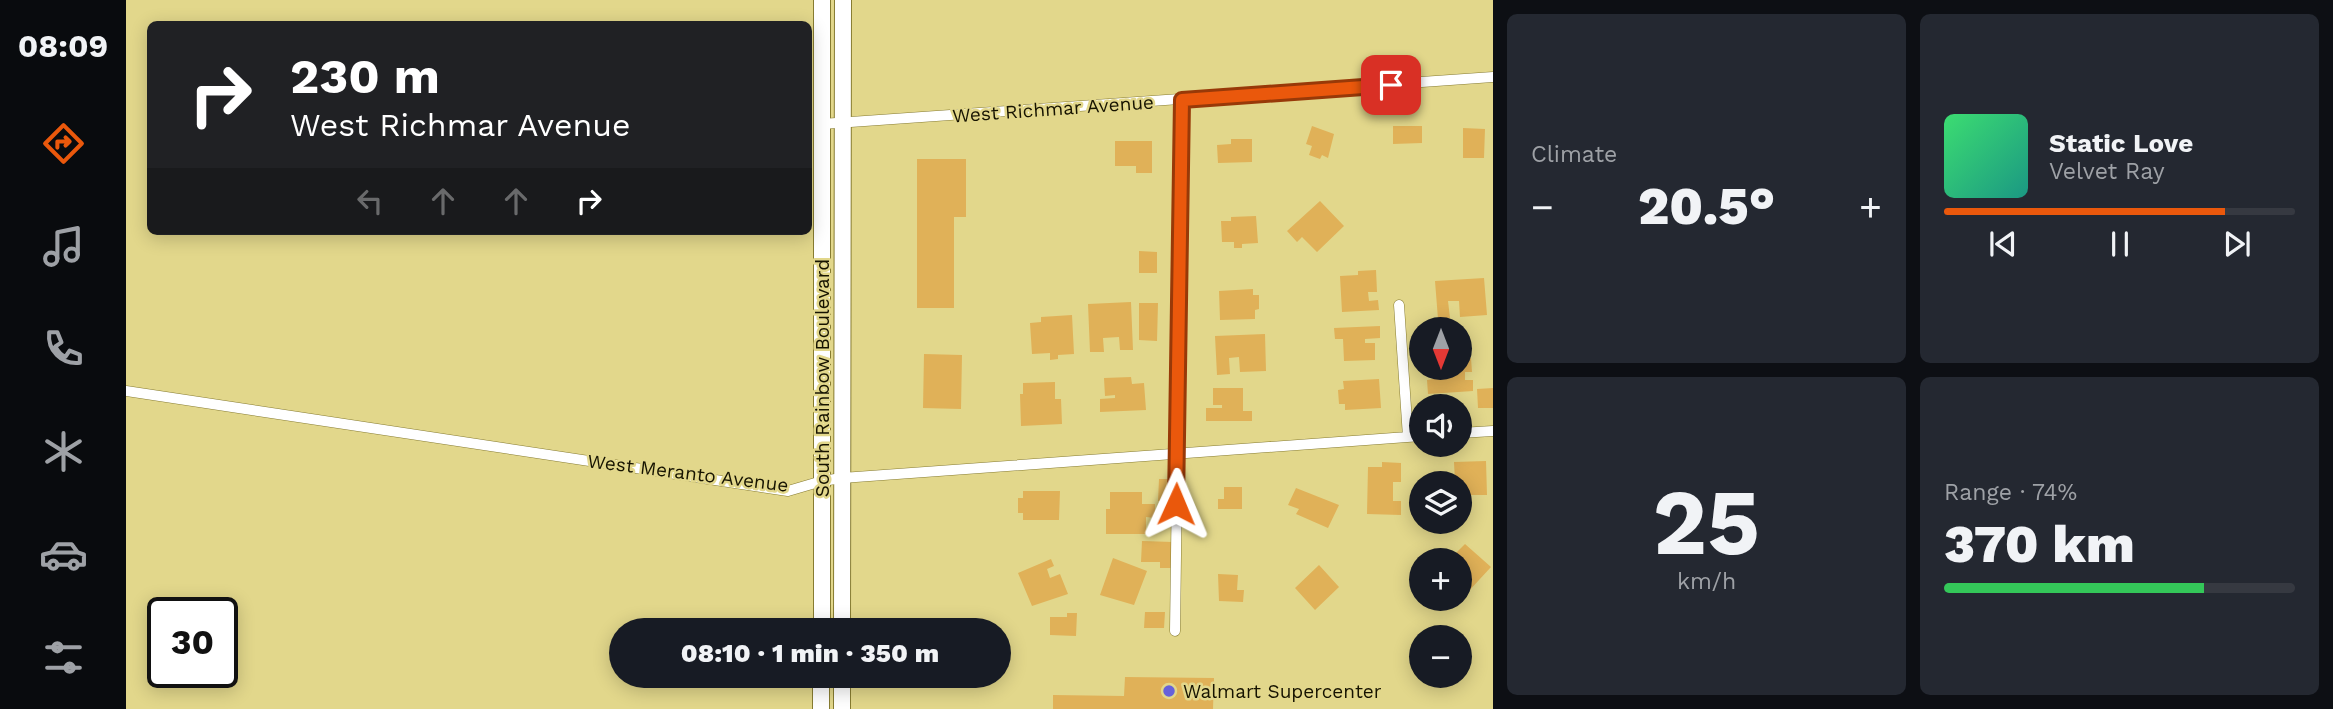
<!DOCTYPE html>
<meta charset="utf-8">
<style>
body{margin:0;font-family:"Work Sans",sans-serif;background:#242831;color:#f1f3f6;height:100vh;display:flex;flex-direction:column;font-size:26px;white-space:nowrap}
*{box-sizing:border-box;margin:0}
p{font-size:23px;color:#9ea1a6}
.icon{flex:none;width:38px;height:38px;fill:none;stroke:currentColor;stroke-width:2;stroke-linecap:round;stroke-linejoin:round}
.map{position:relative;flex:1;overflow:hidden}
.side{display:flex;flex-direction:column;gap:14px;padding:14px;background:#0d0f14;width:840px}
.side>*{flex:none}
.guide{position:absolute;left:21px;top:21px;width:665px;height:214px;border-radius:10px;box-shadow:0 4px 18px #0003;background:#202124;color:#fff;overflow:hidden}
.needle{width:46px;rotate:180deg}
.buttons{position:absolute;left:1283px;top:317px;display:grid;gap:14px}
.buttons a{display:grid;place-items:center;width:63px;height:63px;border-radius:50%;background:#171b24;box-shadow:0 4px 18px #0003;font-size:35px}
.speed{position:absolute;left:21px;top:597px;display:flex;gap:14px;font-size:35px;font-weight:700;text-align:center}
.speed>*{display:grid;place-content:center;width:91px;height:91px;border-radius:50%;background:#171b24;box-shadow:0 4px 18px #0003;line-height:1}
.speed .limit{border:4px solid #111;border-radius:10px;background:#fff;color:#111}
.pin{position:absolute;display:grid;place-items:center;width:60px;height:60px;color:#fff;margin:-30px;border-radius:14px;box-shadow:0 4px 10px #0006}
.me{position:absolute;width:77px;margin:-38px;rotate:1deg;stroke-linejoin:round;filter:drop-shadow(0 0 5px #0008)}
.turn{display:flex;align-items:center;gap:24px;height:147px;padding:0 28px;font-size:32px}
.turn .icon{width:91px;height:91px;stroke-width:2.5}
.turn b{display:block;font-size:49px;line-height:60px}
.lanes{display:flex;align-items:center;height:66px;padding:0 28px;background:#0003;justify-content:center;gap:35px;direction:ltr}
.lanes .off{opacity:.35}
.big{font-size:52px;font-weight:800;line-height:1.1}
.side .card{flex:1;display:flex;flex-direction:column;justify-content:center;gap:10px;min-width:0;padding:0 24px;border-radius:10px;background:#242831}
.side .dial{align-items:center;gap:0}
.dial b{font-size:91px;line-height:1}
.song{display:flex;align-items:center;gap:21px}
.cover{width:84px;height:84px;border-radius:10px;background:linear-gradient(135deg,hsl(140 70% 55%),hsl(170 70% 35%))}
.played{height:7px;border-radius:4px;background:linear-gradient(90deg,#ea580c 80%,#363941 80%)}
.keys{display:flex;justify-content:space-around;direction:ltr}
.heat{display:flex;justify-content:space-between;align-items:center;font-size:38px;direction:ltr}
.charge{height:10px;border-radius:5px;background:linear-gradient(90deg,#34c759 74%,#363941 0)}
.side .tiles{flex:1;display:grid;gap:14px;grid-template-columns:repeat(2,1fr)}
.trip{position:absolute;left:483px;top:618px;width:402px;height:70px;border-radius:35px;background:#171b24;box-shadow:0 4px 18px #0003;font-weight:800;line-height:70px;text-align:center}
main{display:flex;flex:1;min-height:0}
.tab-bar{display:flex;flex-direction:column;width:126px;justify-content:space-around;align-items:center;background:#090b0e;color:#9ea1a6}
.tab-bar .icon{width:49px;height:49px}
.tab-bar .current{color:#ea580c}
.tab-bar b{font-size:32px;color:#f1f3f6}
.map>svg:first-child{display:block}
.building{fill:#e0b158}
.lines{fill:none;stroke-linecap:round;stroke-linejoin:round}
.street-casing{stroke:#877c31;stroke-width:11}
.primary-casing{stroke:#877c31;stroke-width:18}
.street{stroke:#fff;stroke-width:10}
.primary{stroke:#fff;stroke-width:16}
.route-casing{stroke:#983908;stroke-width:18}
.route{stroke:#ea580c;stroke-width:12}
.poi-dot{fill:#6761da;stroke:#e2d78b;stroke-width:2.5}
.labels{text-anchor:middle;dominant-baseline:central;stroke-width:5;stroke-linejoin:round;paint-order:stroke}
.street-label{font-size:19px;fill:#161300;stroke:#e2d78b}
.poi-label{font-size:19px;fill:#161300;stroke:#e2d78b;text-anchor:start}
</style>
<main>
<nav class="tab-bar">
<b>08:09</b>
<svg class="icon current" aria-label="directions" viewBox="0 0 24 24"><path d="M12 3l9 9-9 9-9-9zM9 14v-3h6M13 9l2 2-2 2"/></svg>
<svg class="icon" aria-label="music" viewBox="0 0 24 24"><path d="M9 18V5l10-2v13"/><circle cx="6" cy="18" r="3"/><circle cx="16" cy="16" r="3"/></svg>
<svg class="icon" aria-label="phone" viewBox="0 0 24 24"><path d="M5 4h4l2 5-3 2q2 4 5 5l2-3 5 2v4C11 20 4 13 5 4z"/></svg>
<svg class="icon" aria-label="climate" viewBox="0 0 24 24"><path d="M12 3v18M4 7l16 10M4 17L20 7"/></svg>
<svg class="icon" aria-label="car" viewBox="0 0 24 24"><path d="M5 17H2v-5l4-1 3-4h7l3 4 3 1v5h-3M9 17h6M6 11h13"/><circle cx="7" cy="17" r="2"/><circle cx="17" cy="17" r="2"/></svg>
<svg class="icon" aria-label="filters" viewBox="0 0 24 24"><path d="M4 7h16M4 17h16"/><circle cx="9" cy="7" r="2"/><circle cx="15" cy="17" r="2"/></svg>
</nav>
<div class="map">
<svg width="1367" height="709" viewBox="0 0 1367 709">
<rect width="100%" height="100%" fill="#e2d78b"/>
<path class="building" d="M1186,126L1208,134L1202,158L1196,155L1194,159L1183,155L1186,146L1180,144Z
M1267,126H1296V143L1267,144Z
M1337,128L1359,129L1358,158H1337Z
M1105,139H1126V162L1092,163L1091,145L1105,144Z
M989,141H1026V173H1010V166H989Z
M791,159H840V217H828V308H791Z
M1194,201L1218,226L1191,252L1176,237L1171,242L1161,231Z
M1130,216L1132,243L1116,244V248H1108V242H1096L1095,221H1105V217Z
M1013,251L1031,252V273H1013Z
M1250,270L1251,292H1242L1243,301L1252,300L1253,310L1216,312L1214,276L1232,275V271Z
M1358,278L1361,315L1334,317L1333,301H1322L1324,318L1312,319L1309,281Z
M1127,289V295H1133V309L1129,310V319L1094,320L1093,291Z
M1005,302L1007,350H994L993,337L977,338L978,352H964L962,304Z
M1013,303H1032L1031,341L1013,340Z
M946,315L948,354L932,355V359L924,360V353L906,354L904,323L915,322V317Z
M1254,326V338L1239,339V343H1249V360L1218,361L1217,339H1209L1208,328Z
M1139,334L1140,371L1114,372L1113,357L1103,358L1104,374L1091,375L1089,336Z
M798,354L836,355L835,409L797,408Z
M1345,358L1346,372H1339V380H1347V391L1302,394L1301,380L1307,379V368H1334V359Z
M1005,377L1006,384L1018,383L1020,410L974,412V399L989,398V395L979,396L978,378Z
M1253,379L1255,408L1219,410V404H1213L1212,390L1218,389L1217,381Z
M929,382V399H935L936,424L895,426L894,394H897V383Z
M1087,388H1117V411H1126V421H1080V408H1096V405H1087Z
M1367,388V408H1352L1351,389Z
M1360,461L1361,495H1336V482H1329L1328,462Z
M1256,462L1275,463V482H1267V501H1275V515L1241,514L1242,467H1256Z
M1033,479H1048L1047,502L1032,501Z
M1098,487H1116V509H1092V499H1098Z
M1170,488L1213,505L1202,528L1170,514L1173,509L1162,505Z
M897,491H934L933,520H897V513H892V498H897Z
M984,492H1016V504H1029V518L1020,517V534H980V509H984Z
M1016,541L1047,542L1046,568H1034V562H1015Z
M1339,544L1365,567L1341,593L1334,586V560H1323Z
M987,558L1021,571L1008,605L974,595Z
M925,559L928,566L921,569L924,578L934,574L942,594L906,606L892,573Z
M1193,565L1213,587L1189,610L1169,588Z
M1092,574L1112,575L1111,590H1118L1117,602L1093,601Z
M1019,612H1039L1038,628H1018Z
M941,613H951L950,636L924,635V617H941Z
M999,677L1088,678L1087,709H927V695L998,696Z"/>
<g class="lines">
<g class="street-casing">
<path id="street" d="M696,124L1367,77
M1273,305L1282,437
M0,391L662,491L696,481L716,478L1295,436
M1334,433L1367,431
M1049,631L1056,100"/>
</g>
<g class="primary-casing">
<path id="primary" d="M696,630V0
M716,630L717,0
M695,709V676
M716,709V676"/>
</g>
<use href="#street" class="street"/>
<use href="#primary" class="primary"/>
</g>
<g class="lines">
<g class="route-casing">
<path id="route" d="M1050,504L1056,100L1265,85"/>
</g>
<use href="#route" class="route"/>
</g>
<circle class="poi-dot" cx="1043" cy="691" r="7"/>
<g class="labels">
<g class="street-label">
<text transform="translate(927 109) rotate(-4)">West Richmar Avenue</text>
<text transform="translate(696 378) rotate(-90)">South Rainbow Boulevard</text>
<text transform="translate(562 473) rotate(7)">West Meranto Avenue</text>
</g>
<g class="poi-label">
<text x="1057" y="691">Walmart Supercenter</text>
</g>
</g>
</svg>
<div class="buttons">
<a><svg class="needle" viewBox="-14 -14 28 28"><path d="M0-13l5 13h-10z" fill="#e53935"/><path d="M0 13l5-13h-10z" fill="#9ea1a6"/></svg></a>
<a><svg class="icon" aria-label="sound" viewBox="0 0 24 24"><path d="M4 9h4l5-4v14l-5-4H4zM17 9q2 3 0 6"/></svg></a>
<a><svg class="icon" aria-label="layers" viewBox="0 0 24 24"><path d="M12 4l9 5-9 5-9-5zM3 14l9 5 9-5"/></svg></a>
<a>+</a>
<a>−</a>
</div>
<div class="speed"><div class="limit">30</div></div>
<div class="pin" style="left:1265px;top:85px;background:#d93025"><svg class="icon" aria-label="arrive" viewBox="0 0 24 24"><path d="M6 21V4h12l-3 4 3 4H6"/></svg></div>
<svg class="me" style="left:1050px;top:504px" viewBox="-20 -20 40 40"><path d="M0-17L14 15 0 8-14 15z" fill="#ea580c" stroke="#fff" stroke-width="4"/></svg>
<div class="trip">08:10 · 1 min · 350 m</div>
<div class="guide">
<div class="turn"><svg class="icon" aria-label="right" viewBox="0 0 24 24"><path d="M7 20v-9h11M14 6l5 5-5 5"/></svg><div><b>230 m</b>West Richmar Avenue</div></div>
<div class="lanes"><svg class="icon off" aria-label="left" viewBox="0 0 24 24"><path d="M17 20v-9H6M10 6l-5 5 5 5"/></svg><svg class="icon off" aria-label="ahead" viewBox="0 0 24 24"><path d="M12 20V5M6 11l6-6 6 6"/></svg><svg class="icon off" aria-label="ahead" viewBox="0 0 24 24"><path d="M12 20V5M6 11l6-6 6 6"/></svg><svg class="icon" aria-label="right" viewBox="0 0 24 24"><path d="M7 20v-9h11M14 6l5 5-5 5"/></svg></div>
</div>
</div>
<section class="side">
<div class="tiles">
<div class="card"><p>Climate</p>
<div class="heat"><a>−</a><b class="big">20.5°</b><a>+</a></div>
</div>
<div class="card">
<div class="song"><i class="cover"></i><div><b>Static Love</b><p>Velvet Ray</p></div></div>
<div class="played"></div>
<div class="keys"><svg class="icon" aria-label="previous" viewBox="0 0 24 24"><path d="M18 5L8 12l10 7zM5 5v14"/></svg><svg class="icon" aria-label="pause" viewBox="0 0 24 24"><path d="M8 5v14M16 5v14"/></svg><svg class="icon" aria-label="next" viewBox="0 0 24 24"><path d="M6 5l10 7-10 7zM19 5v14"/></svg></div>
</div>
<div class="card dial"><b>25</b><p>km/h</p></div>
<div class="card"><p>Range · 74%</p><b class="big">370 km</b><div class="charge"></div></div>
</div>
</section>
</main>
